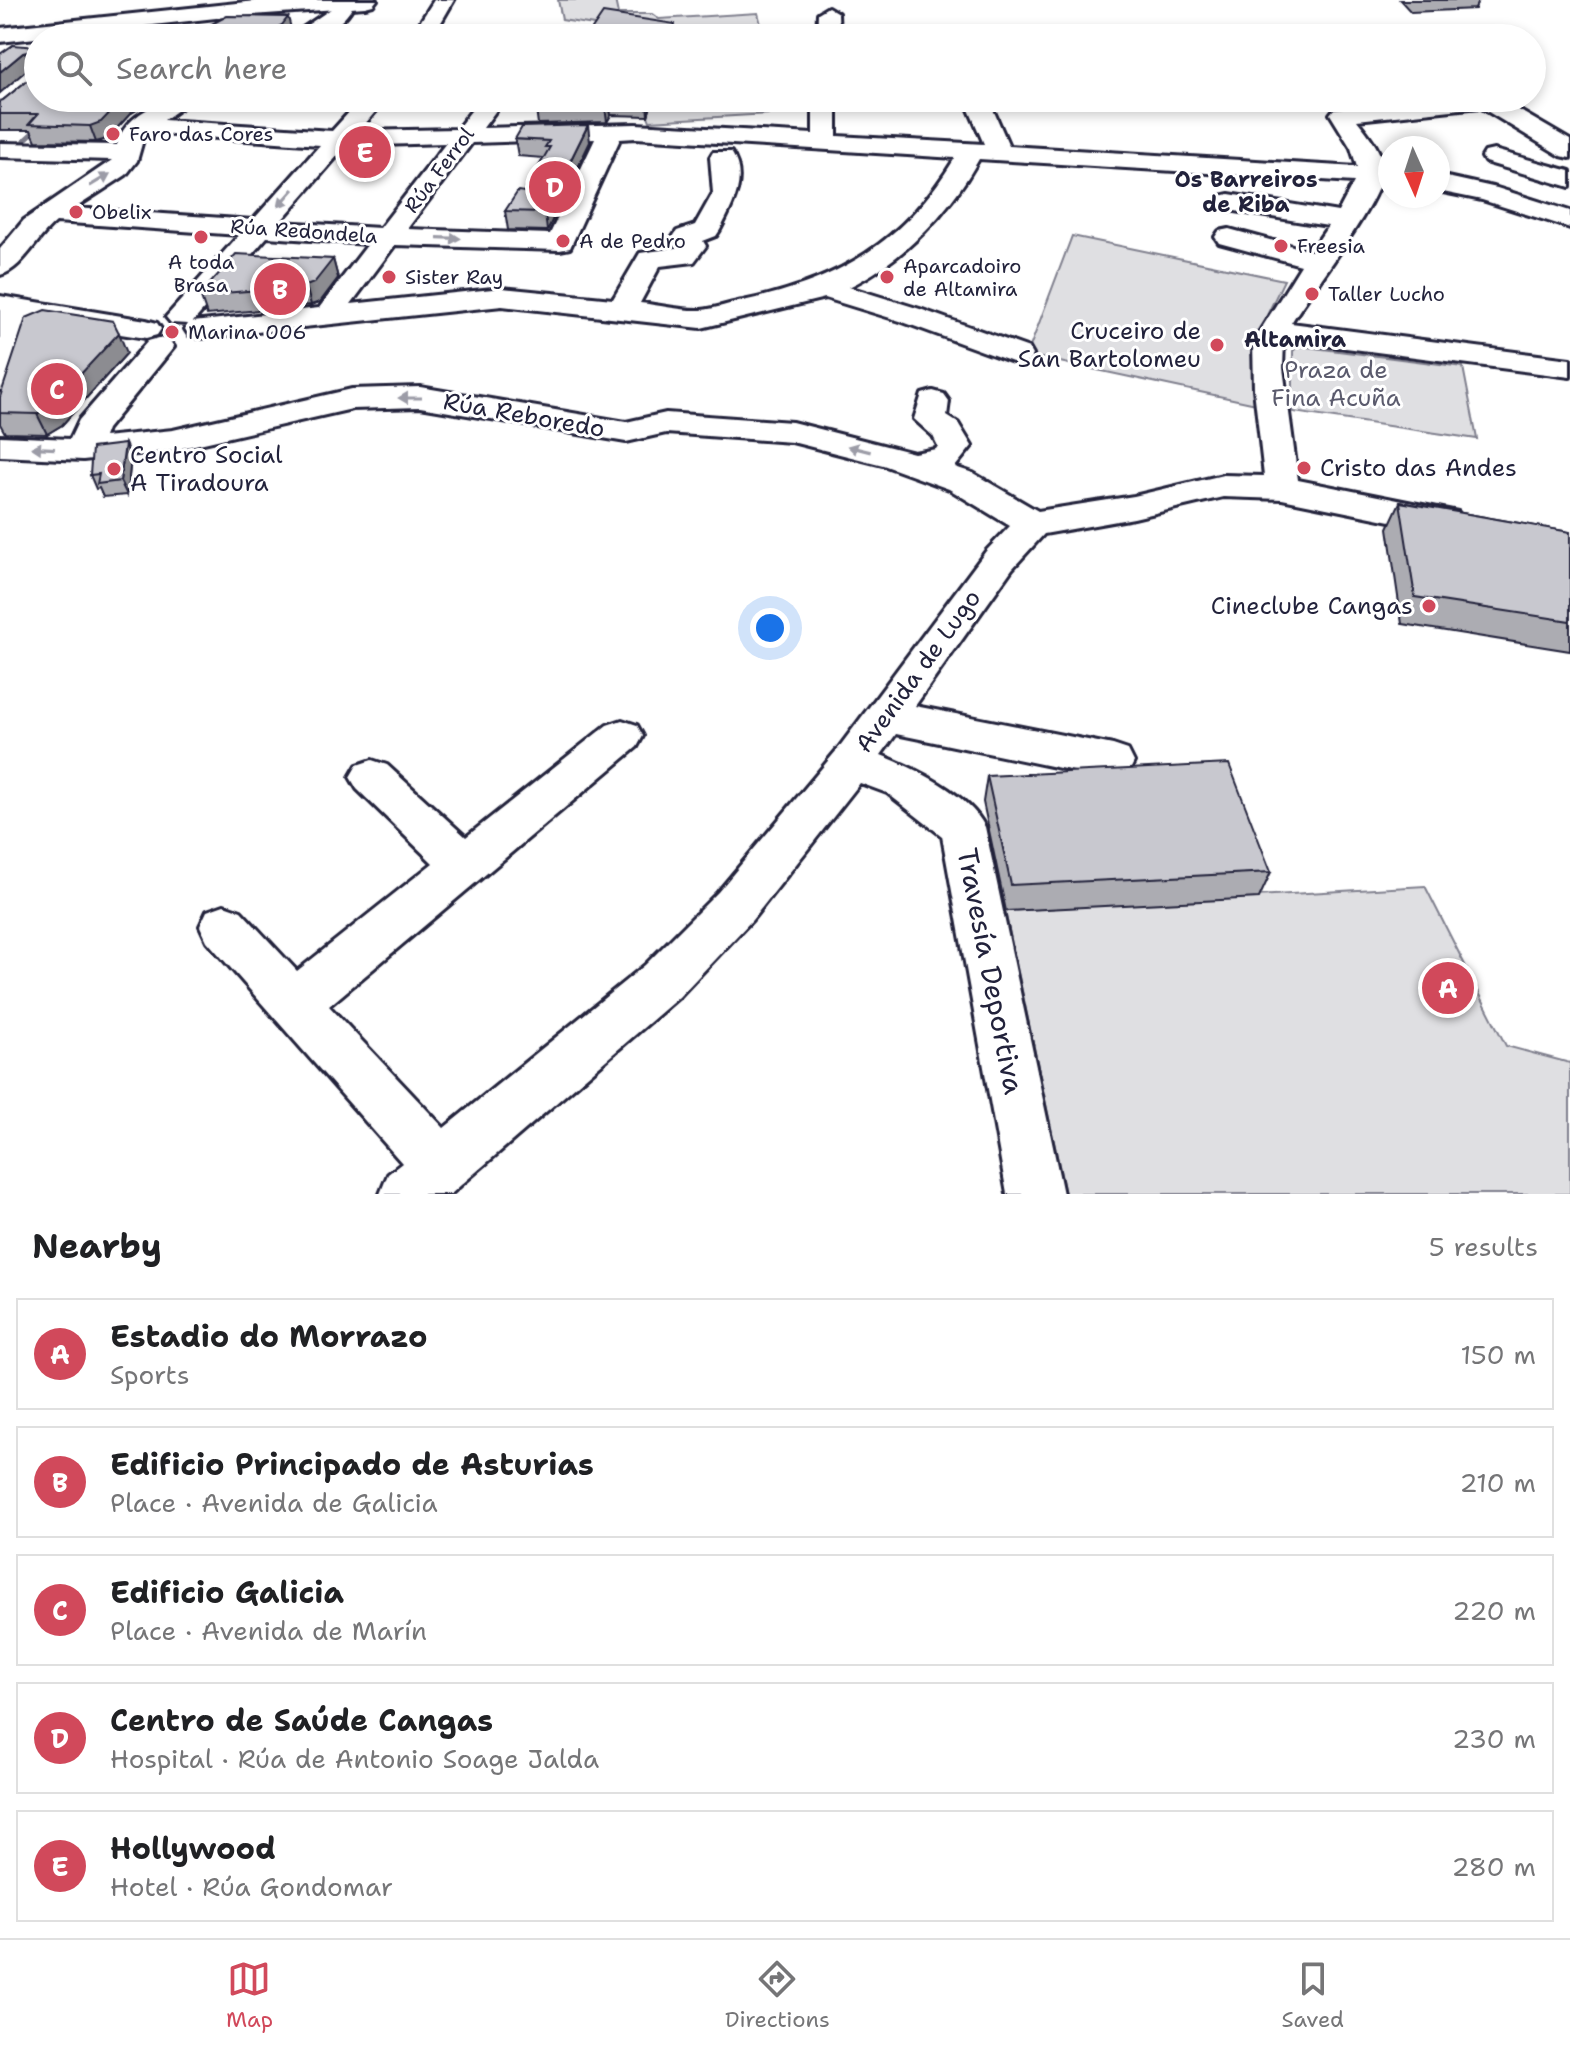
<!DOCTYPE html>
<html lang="en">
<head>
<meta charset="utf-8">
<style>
	:root { --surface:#fff; --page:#f2f2f2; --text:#202124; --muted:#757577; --line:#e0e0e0; --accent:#d1495b }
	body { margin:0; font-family:"Shantell Sans",sans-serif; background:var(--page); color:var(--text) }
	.compass { position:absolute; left:1378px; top:136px; width:72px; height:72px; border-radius:50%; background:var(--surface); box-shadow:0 4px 12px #0003; rotate:177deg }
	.you { position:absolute; left:770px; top:628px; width:28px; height:28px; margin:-20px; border:6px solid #fff; border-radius:50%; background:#1a73e8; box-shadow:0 0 0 12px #1a73e833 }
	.badge { display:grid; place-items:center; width:52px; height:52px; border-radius:50%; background:var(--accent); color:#fff; font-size:26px; font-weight:700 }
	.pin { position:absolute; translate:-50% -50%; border:4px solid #fff; box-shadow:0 2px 8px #0006 }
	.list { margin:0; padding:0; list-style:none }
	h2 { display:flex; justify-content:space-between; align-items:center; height:104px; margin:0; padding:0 32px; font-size:34px }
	h2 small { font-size:26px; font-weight:400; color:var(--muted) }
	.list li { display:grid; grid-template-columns:52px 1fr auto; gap:24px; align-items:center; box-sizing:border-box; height:112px; margin:0 16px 16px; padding:0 16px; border:2px solid var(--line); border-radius:0px }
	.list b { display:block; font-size:30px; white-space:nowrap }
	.list p { margin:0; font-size:26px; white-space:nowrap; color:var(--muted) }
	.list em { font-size:26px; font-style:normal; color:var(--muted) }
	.icon { flex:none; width:44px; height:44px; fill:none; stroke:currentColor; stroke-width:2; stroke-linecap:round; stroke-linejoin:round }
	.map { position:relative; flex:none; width:1570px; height:1194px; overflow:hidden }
	.search { position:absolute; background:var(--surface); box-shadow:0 4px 12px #0003; left:24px; right:24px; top:24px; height:88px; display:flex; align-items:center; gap:20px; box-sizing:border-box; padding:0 28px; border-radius:44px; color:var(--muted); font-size:30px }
	.sheet { height:744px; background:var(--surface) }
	nav { display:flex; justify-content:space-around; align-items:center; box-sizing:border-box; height:112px; border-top:2px solid var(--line); background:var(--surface); font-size:22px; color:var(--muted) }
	nav a { display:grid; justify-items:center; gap:4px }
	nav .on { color:var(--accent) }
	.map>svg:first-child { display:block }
</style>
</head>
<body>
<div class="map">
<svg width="1570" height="1194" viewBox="0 0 1570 1194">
	<rect width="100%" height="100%" fill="#fff"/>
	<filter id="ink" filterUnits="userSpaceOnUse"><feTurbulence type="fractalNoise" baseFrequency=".0125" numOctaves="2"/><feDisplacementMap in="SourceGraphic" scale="16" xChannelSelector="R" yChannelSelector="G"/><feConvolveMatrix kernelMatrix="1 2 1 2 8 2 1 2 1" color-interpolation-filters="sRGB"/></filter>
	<g filter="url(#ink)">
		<g fill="#dfdfe2" stroke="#80808e" stroke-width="2">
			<path d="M558 0H615L618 14H652L659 19 758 13 763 32 784 31 783 38H678L562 20Z"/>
			<path d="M653 98H771L768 114 650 121 648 116Z"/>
			<path d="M1072 236 1284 280 1253 344 1256 404 1027 355Z"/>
			<path d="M1299 346 1463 367 1477 439 1293 412V351Z"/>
			<path d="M1425 886 1506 1046 1570 1063V1194H1065L1005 911Z"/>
		</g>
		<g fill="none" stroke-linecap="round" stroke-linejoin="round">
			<path stroke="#7a7a88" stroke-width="5" d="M19 145 40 126"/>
			<g stroke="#22223b" stroke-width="6">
				<g id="minor">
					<path d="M336 0 355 2C343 29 316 38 288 38L331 9Z"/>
					<path d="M434 0H454L432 38H410Z"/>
					<path d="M828 7 838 13 839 38H817L818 13Z"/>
					<path d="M79 21 89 27 83 38H61L72 23Z"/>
					<path d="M167 98H195L164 120 332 131 362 98H387L359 131 457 129 481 98H505L483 128 636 124 813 134V98H837V136L984 144 964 98H988L1009 146 1357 167 1351 148 1330 114 1334 109 1433 98H1498L1570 140V158L1561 156 1480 107 1357 120C1367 133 1383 151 1383 169 1382 202 1311 290 1291 323L1570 359V377L1284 340 1283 368 1298 480 1458 512 1463 520 1458 528 1445 532 1282 499 1223 497 1134 518 1044 534 1012 569 915 706 1113 745 1128 750 1134 762 1128 774 1113 779 896 734 881 755C914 768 969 794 985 827L1063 1194H1007L942 836 887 793 860 783 752 920 679 997 461 1185 451 1194H380L388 1174 402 1163 207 941 200 926 207 911 224 905 241 911 297 971 433 863 357 789 350 777 357 765 372 760 387 765 466 837 607 725 622 720 637 725 643 736 637 747 329 1006 444 1128 645 965 718 892 837 750 986 551 1010 526 949 489 883 465 792 442 666 433 626 442 420 407 352 409 173 450 83 460 0 456V436L70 439 79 420 148 341 159 338 170 341 174 347 107 429 104 437 173 430 352 389 420 387 626 422 666 413 792 422 914 453 936 449 938 446 933 436 914 419 922 394 933 391 944 394 949 401 947 416 958 423 972 446 955 467 973 473 1038 511 1134 496 1223 475 1264 476 1254 389 1253 342 1301 265 1219 243 1215 237 1219 231 1229 229 1311 251 1328 226 1229 210 1220 208 1216 202 1220 196 1229 194 1338 212 1354 182 979 159C949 212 905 259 849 287L920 309 1029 348 1033 355 1029 362 1018 364 900 321 825 298 701 328 502 306 200 338 189 335 185 329 188 324 171 323 166 317 239 235 56 222C37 237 22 270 0 275V249L24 220 112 160 0 157V143L117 145C124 119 145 111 167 98ZM145 133 320 145 253 220 75 208 126 175 137 161ZM636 138 955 158C904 242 839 281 743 301 730 303 715 309 701 310 682 311 659 305 640 303L660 266 694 262 706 246 703 241 716 236 720 230C732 206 749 178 731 152H713L710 157 713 193 695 225 677 231 673 237 678 245 676 248 640 253 613 299 502 288 351 304 395 245 560 250 570 248 620 139ZM595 139 550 234 407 229 472 143ZM446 143 380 228 280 222 346 146ZM267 237 368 244 319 308 193 322Z"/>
					<path d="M1494 150 1570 171V187L1485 162 1482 157 1485 152Z"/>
					<path d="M1438 175 1497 188 1570 211V228L1482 200 1438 191Z"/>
					<path d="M0 296 146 320 157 323 161 329 157 335 146 338 24 319 30 329 16 381 11 388 0 390Z"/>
				</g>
			</g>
			<g stroke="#22223b" stroke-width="6">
				<path id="major" d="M266 0H377L373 5 365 7 225 17 0 42V28Z"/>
			</g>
			<use href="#minor" fill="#fff" fill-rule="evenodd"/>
			<use href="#major" fill="#fff" fill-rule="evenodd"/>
		</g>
		<g fill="#acacb2" stroke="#22223b" stroke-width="2">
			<path d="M1400 0H1478L1475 9 1411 12Z"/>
			<path d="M38 47V98H156L130 114 107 139 96 142 36 141 31 130H0V101L3 100 34 75V67L29 68 0 54Z"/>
			<path d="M544 98H653L648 116 611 115 607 122 538 124 536 109Z"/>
			<path d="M515 139 590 142 547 231 508 230 505 211 524 192 544 158 518 156Z"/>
			<path d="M333 259 338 278 320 302 311 305 207 315 200 295Z"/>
			<path d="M127 353 62 425 47 434 5 433 0 424V397Z"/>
			<path d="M125 444 131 458 127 495 103 497 99 488 96 489 90 475Z"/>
			<path d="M1400 502 1570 532V651L1402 624 1388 528Z"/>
			<path d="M987 776 1271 872 1259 898 1006 911 983 802Z"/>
		</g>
		<g fill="#8c8c91" stroke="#22223b" stroke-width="2">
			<path d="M288 17 292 32 287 38H257Z"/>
			<path d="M31 51 37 66 29 68 0 93V72L23 53Z"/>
			<path d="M124 98H156L130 114 107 139 96 142 90 126Z"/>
			<path d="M648 98H653L648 116 647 102Z"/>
			<path d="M609 101 611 115 607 122 605 107Z"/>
			<path d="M588 125 590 142 547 231 545 212Z"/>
			<path d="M333 259 338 278 320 302 311 305 306 286Z"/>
			<path d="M119 333 127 353 62 425 47 434 37 414Z"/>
			<path d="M125 444 131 458 127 495 120 481Z"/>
		</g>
		<g fill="#c8c8cf" stroke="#22223b" stroke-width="2">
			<path d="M603 13 675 24 673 38H586Z"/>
			<path d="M227 16 288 17 282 25 257 38H185Z"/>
			<path d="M13 45 38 47V98H124L101 122 90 126 29 124 38 114H0V101L3 100 34 75 35 54 31 51 23 53 0 72V54Z"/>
			<path d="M544 98H648L647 102 609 101 605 107 536 109Z"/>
			<path d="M588 125 545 212 505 211 518 191 524 192 550 147H545L549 141 515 139 522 127Z"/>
			<path d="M236 254 333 259 314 283 306 286 200 295Z"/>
			<path d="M45 310 113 321 119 333 52 405 37 414 0 413V397L26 318Z"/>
			<path d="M125 444 120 481 97 484 99 474 90 475 92 448Z"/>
			<path d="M1400 502 1570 532V621L1415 597Z"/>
			<path d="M1229 764 1271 872 1011 885 987 776Z"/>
		</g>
		<defs><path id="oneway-solid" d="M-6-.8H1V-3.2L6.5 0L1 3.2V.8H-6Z" transform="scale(2)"/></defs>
		<g fill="#9c9ca7">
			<use href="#oneway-solid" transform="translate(100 180) rotate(-31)"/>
			<use href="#oneway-solid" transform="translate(286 198) rotate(131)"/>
			<use href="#oneway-solid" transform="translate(449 238) rotate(2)"/>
			<use href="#oneway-solid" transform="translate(410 398) rotate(180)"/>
			<use href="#oneway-solid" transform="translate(43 448) rotate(-177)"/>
			<use href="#oneway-solid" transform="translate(859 449) rotate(-166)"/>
		</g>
	</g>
	<g fill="#d1495b" stroke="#fff" stroke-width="3">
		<circle cx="113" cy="134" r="8"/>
		<circle cx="76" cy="212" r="8"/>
		<circle cx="201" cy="237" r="8"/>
		<circle cx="563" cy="241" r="8"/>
		<circle cx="1281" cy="246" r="8"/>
		<circle cx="389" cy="277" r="8"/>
		<circle cx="887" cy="277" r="8"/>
		<circle cx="1312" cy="294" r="8"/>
		<circle cx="172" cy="332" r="8"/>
		<circle cx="1217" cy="345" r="8"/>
		<circle cx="1304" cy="468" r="8"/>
		<circle cx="114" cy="469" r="8"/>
		<circle cx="1429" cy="606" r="8"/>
	</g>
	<g text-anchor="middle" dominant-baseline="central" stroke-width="6" stroke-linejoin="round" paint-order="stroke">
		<g font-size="20" fill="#22223b" stroke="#fff" text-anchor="start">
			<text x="129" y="134">Faro das Cores</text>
			<text x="92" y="212">Obelix</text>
			<text x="579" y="241">A de Pedro</text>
			<text x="1297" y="246">Freesia</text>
			<text x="201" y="262" text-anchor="middle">A toda<tspan x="201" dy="23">Brasa</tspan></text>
			<text x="903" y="266">Aparcadoiro<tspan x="903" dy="23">de Altamira</tspan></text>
			<text x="405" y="277">Sister Ray</text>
			<text x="1328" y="294">Taller Lucho</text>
			<text x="188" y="332">Marina 006</text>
		</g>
		<g font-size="20" fill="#22223b" stroke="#fff">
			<text transform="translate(439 170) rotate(-53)">Rúa Ferrol</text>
			<text transform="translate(304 231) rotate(4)">Rúa Redondela</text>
		</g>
		<g font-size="22" font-weight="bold" fill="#22223b" stroke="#fff">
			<text x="1246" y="179">Os Barreiros<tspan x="1246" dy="25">de Riba</tspan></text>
			<text x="1295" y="339">Altamira</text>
		</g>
		<g font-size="24" fill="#22223b" stroke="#fff" text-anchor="end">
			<text x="1201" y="331">Cruceiro de<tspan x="1201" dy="28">San Bartolomeu</tspan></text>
			<text x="130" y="455" text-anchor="start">Centro Social<tspan x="130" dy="28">A Tiradoura</tspan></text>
			<text x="1320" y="468" text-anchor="start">Cristo das Andes</text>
			<text x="1413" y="606">Cineclube Cangas</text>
		</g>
		<g font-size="24" fill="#5b5b6d" stroke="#fff">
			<text x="1336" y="370">Praza de<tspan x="1336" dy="28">Fina Acuña</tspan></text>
		</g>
		<g font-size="24" fill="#22223b" stroke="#fff">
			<text transform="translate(524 415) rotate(10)">Rúa Reboredo</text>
			<text transform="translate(918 671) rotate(-54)">Avenida de Lugo</text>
		</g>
		<g font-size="28" fill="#22223b" stroke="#fff">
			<text transform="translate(991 971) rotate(79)">Travesía Deportiva</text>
		</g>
	</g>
</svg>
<svg class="compass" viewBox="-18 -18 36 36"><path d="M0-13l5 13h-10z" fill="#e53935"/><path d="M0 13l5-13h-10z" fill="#757577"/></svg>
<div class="you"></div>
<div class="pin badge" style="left:1448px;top:988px">A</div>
<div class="pin badge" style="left:280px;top:289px">B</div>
<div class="pin badge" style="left:57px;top:389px">C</div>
<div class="pin badge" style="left:555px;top:187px">D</div>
<div class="pin badge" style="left:365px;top:152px">E</div>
<div class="search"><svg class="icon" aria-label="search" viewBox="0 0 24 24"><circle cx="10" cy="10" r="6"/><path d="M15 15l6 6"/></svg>Search here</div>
</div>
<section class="sheet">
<h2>Nearby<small>5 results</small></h2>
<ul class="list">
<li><span class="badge">A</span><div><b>Estadio do Morrazo</b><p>Sports</p></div><em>150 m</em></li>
<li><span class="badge">B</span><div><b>Edificio Principado de Asturias</b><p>Place · Avenida de Galicia</p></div><em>210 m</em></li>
<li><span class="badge">C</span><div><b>Edificio Galicia</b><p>Place · Avenida de Marín</p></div><em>220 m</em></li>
<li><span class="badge">D</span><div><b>Centro de Saúde Cangas</b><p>Hospital · Rúa de Antonio Soage Jalda</p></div><em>230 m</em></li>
<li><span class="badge">E</span><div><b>Hollywood</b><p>Hotel · Rúa Gondomar</p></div><em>280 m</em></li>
</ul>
</section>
<nav>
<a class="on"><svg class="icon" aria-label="map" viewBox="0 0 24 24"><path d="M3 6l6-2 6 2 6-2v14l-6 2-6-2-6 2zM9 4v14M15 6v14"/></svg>Map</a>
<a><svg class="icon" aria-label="directions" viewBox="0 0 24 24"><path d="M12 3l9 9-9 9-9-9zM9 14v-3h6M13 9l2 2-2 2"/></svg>Directions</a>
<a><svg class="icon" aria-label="saved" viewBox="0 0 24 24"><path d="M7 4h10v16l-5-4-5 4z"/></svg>Saved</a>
</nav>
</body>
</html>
